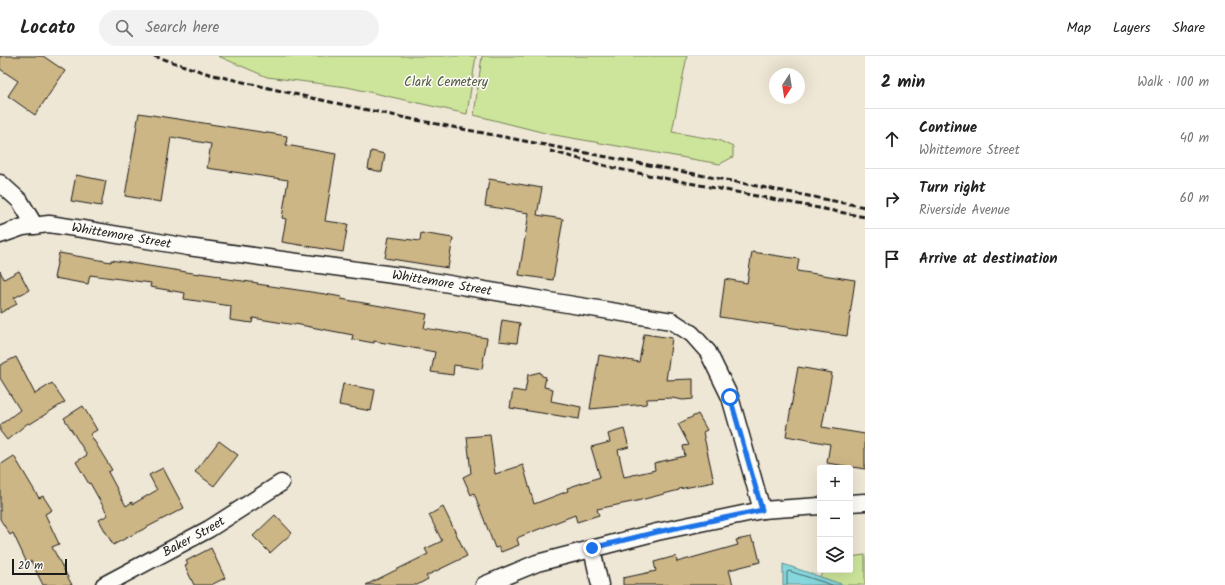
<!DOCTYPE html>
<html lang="en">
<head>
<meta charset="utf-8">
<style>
	:root { --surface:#fff; --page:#f2f2f2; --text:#222; --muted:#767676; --line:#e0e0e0 }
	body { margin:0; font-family:Kalam,sans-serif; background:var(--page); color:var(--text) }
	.controls { position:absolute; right:12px; bottom:12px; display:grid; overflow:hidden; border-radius:4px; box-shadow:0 4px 16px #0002 }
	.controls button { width:36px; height:36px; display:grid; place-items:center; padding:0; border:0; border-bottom:1px solid var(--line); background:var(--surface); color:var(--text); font:20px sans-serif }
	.compass { position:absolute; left:769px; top:12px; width:36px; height:36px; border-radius:50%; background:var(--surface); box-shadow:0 4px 16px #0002; rotate:192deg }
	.scale { position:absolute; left:12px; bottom:10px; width:55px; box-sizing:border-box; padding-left:4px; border:2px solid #1c1c1c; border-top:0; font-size:11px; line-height:14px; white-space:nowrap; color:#1c1c1c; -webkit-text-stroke:3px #fdfcf7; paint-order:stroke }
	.stop { position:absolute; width:12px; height:12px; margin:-9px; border:3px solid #1a73e8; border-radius:50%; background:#fff }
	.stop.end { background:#1a73e8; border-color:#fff; box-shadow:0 1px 4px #0008 }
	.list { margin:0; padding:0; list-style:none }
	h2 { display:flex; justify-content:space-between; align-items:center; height:52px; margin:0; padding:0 16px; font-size:17px }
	h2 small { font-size:13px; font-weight:400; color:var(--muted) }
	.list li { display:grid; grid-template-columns:26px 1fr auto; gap:12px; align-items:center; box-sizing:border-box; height:60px; padding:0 16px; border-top:1px solid var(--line) }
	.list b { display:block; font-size:15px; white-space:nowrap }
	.list p { margin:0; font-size:13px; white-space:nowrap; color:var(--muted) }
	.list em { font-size:13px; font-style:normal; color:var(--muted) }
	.icon { flex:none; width:22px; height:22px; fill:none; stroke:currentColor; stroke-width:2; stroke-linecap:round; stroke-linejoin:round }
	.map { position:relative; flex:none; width:865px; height:529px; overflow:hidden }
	header { display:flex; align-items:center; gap:24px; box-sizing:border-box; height:56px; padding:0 20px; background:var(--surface); border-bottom:1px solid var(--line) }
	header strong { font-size:19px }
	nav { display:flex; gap:22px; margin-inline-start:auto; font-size:14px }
	.search { width:280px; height:36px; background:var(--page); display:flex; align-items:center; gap:10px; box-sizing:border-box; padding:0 14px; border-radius:22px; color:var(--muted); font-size:15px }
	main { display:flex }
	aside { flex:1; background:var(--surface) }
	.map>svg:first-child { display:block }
</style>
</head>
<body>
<header>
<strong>Locato</strong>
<div class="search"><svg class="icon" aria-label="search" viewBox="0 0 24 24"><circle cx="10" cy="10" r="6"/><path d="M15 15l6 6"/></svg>Search here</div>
<nav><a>Map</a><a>Layers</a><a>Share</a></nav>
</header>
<main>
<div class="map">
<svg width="865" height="529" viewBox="0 0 865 529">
	<rect width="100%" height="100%" fill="#efe7d5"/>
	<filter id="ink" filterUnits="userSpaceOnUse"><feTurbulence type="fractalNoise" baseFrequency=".025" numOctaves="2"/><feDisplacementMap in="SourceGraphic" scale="8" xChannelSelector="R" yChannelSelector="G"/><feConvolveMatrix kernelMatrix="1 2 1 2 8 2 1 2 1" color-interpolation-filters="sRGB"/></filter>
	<g filter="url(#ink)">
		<g fill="#cde59a" stroke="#74805b">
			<path d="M218 0H476L467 58 347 31 267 21Z"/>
			<path d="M482 0H687L672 76 718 84 733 91V101L720 108 549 78 474 59Z"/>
			<path d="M865 499V529H813L825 514H850V501Z"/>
		</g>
		<path fill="#86d7dd" stroke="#5c8c90" d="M783 508 844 529H783Z"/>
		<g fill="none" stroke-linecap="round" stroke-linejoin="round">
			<path stroke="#466769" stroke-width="1" d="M787 529V516L789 515 832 529"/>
		</g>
		<g fill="#cdb685" stroke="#1c1c1c">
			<path d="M0 0H43L65 15 35 59 8 40 18 25 0 13Z"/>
			<path d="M139 57 287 80 286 89 336 98 325 165 348 168 343 196 282 186 286 163 282 162 288 124 207 112 211 88 171 81 161 146 125 140Z"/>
			<path d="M371 95 385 98 382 116 368 113Z"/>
			<path d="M76 119 106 125 101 150 71 145Z"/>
			<path d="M489 123 542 132 537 159 563 163 553 224 519 219 529 157 485 150Z"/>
			<path d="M421 177 453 182 448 212 385 202 389 181 420 185Z"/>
			<path d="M752 196 799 203 797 215 855 224 847 280 720 261 725 223 747 227Z"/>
			<path d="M59 197 111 206V204L199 218V217L220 220V222L258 227 257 228 325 238 342 241 341 243 427 258 424 272 487 282 482 313 454 309 453 319 431 316 435 296 374 285V287L352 283 353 279 295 268V269L253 262 252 267 230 264 231 250 184 243 185 237 150 231 151 227 90 219 88 228 54 222Z"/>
			<path d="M0 215 4 223 19 215 29 234 14 242 17 248 0 257Z"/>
			<path d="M502 264 520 267 517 287 499 285Z"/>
			<path d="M644 278 672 282 666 324 693 323V343L683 344 672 342 647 343 646 348 590 353 599 299 639 306Z"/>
			<path d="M16 301 35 338 52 327 65 346 30 368 28 367 7 384 0 375V369L20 354 0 322V309Z"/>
			<path d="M798 311 832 317 822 371 865 378V413L827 407 830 388 786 380Z"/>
			<path d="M540 316 542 320 546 321 544 331 553 333 551 345 581 351 579 363 510 352 513 334 525 336 528 319Z"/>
			<path d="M343 328 375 334 371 355 339 349Z"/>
			<path d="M83 350 97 374 90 378 112 414 108 416 126 450 132 446 133 448 157 434 149 419 163 412 184 452 113 489 99 464 108 459 90 427 89 428 76 406 87 399 64 362Z"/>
			<path d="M698 358 707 374 703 376 714 426 679 433V434L637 445 597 453 599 459 577 466 575 459 519 481 517 483 519 489 501 496 499 491 495 492 474 437 471 439 463 421 471 417 467 381 490 379 495 418 523 409 534 448 568 435 567 432 600 421 591 391 610 386 608 378 624 373 629 391 618 394 624 421 655 414 654 407 685 400 683 390 689 389 678 368Z"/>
			<path d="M219 385 238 399 214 430 195 416Z"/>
			<path d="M14 400 39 442 43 440 52 454 45 458 59 488 52 491 72 529H43L31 505 27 507 13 477 10 479 0 463V409Z"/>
			<path d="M443 451 467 500 426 520 428 523 417 529H366L428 498 425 493 442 485 429 459Z"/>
			<path d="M275 459 292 477 270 497 253 480Z"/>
			<path d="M751 481 753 486H755L760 506 729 514 733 529H623V522L656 515 654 506 676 500 677 506 738 489 736 484Z"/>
			<path d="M211 492 225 522 211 529H194L185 510 188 508 186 505Z"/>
		</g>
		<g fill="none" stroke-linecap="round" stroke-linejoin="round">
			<g stroke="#1c1c1c" stroke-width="19">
				<g id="minor">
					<path d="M0 127 20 145 35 170"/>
					<path id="s1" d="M0 179 23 171 49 168 89 174 188 191 408 221 555 246 672 265 692 278 708 296 730 341 762 454"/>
					<path d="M850 447 865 446"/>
					<path d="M592 493 600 529"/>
					<path id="s2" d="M104 529 209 473 281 427"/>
					<path d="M484 529 537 507 657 476 762 454 820 450"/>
				</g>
			</g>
			<use href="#minor" stroke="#fdfcf7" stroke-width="16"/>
			<g stroke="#1c1c1c" stroke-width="3" stroke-dasharray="6 3" stroke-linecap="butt">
				<path d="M154 0 209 18 307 41 406 62 865 151"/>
				<path d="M550 95 614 112 648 119 865 161"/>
			</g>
		</g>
	</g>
	<g fill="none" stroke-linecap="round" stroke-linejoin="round" filter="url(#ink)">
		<path stroke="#1a73e8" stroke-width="5" d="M592 492 657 476 762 454 730 341"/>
	</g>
	<g text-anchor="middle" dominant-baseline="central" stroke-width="3" stroke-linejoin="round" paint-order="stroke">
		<g font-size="13" fill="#515842" stroke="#fdfcf7">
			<text x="446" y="26">Clark Cemetery</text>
		</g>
		<g font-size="13" fill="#1c1c1c" stroke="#fdfcf7">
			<text stroke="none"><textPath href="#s1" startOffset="124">Whittemore Street</textPath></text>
			<text stroke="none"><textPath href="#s1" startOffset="448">Whittemore Street</textPath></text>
			<text stroke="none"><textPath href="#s2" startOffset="102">Baker Street</textPath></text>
		</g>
	</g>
</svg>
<div class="controls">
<button>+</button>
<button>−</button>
<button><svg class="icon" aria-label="layers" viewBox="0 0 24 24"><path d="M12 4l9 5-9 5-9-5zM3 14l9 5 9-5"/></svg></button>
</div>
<svg class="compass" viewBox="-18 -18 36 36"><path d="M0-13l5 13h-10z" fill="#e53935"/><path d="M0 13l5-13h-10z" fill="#767676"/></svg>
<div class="scale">20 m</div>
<div class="stop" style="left:730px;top:341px"></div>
<div class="stop end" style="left:592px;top:492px"></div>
</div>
<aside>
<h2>2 min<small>Walk · 100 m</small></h2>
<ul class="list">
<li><svg class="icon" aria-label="ahead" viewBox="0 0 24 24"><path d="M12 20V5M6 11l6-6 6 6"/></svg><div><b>Continue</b><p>Whittemore Street</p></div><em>40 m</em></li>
<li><svg class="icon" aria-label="right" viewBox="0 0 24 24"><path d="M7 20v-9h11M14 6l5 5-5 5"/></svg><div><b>Turn right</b><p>Riverside Avenue</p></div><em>60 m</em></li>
<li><svg class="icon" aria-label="arrive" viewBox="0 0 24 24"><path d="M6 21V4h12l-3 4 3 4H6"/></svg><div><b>Arrive at destination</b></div></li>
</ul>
</aside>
</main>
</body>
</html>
